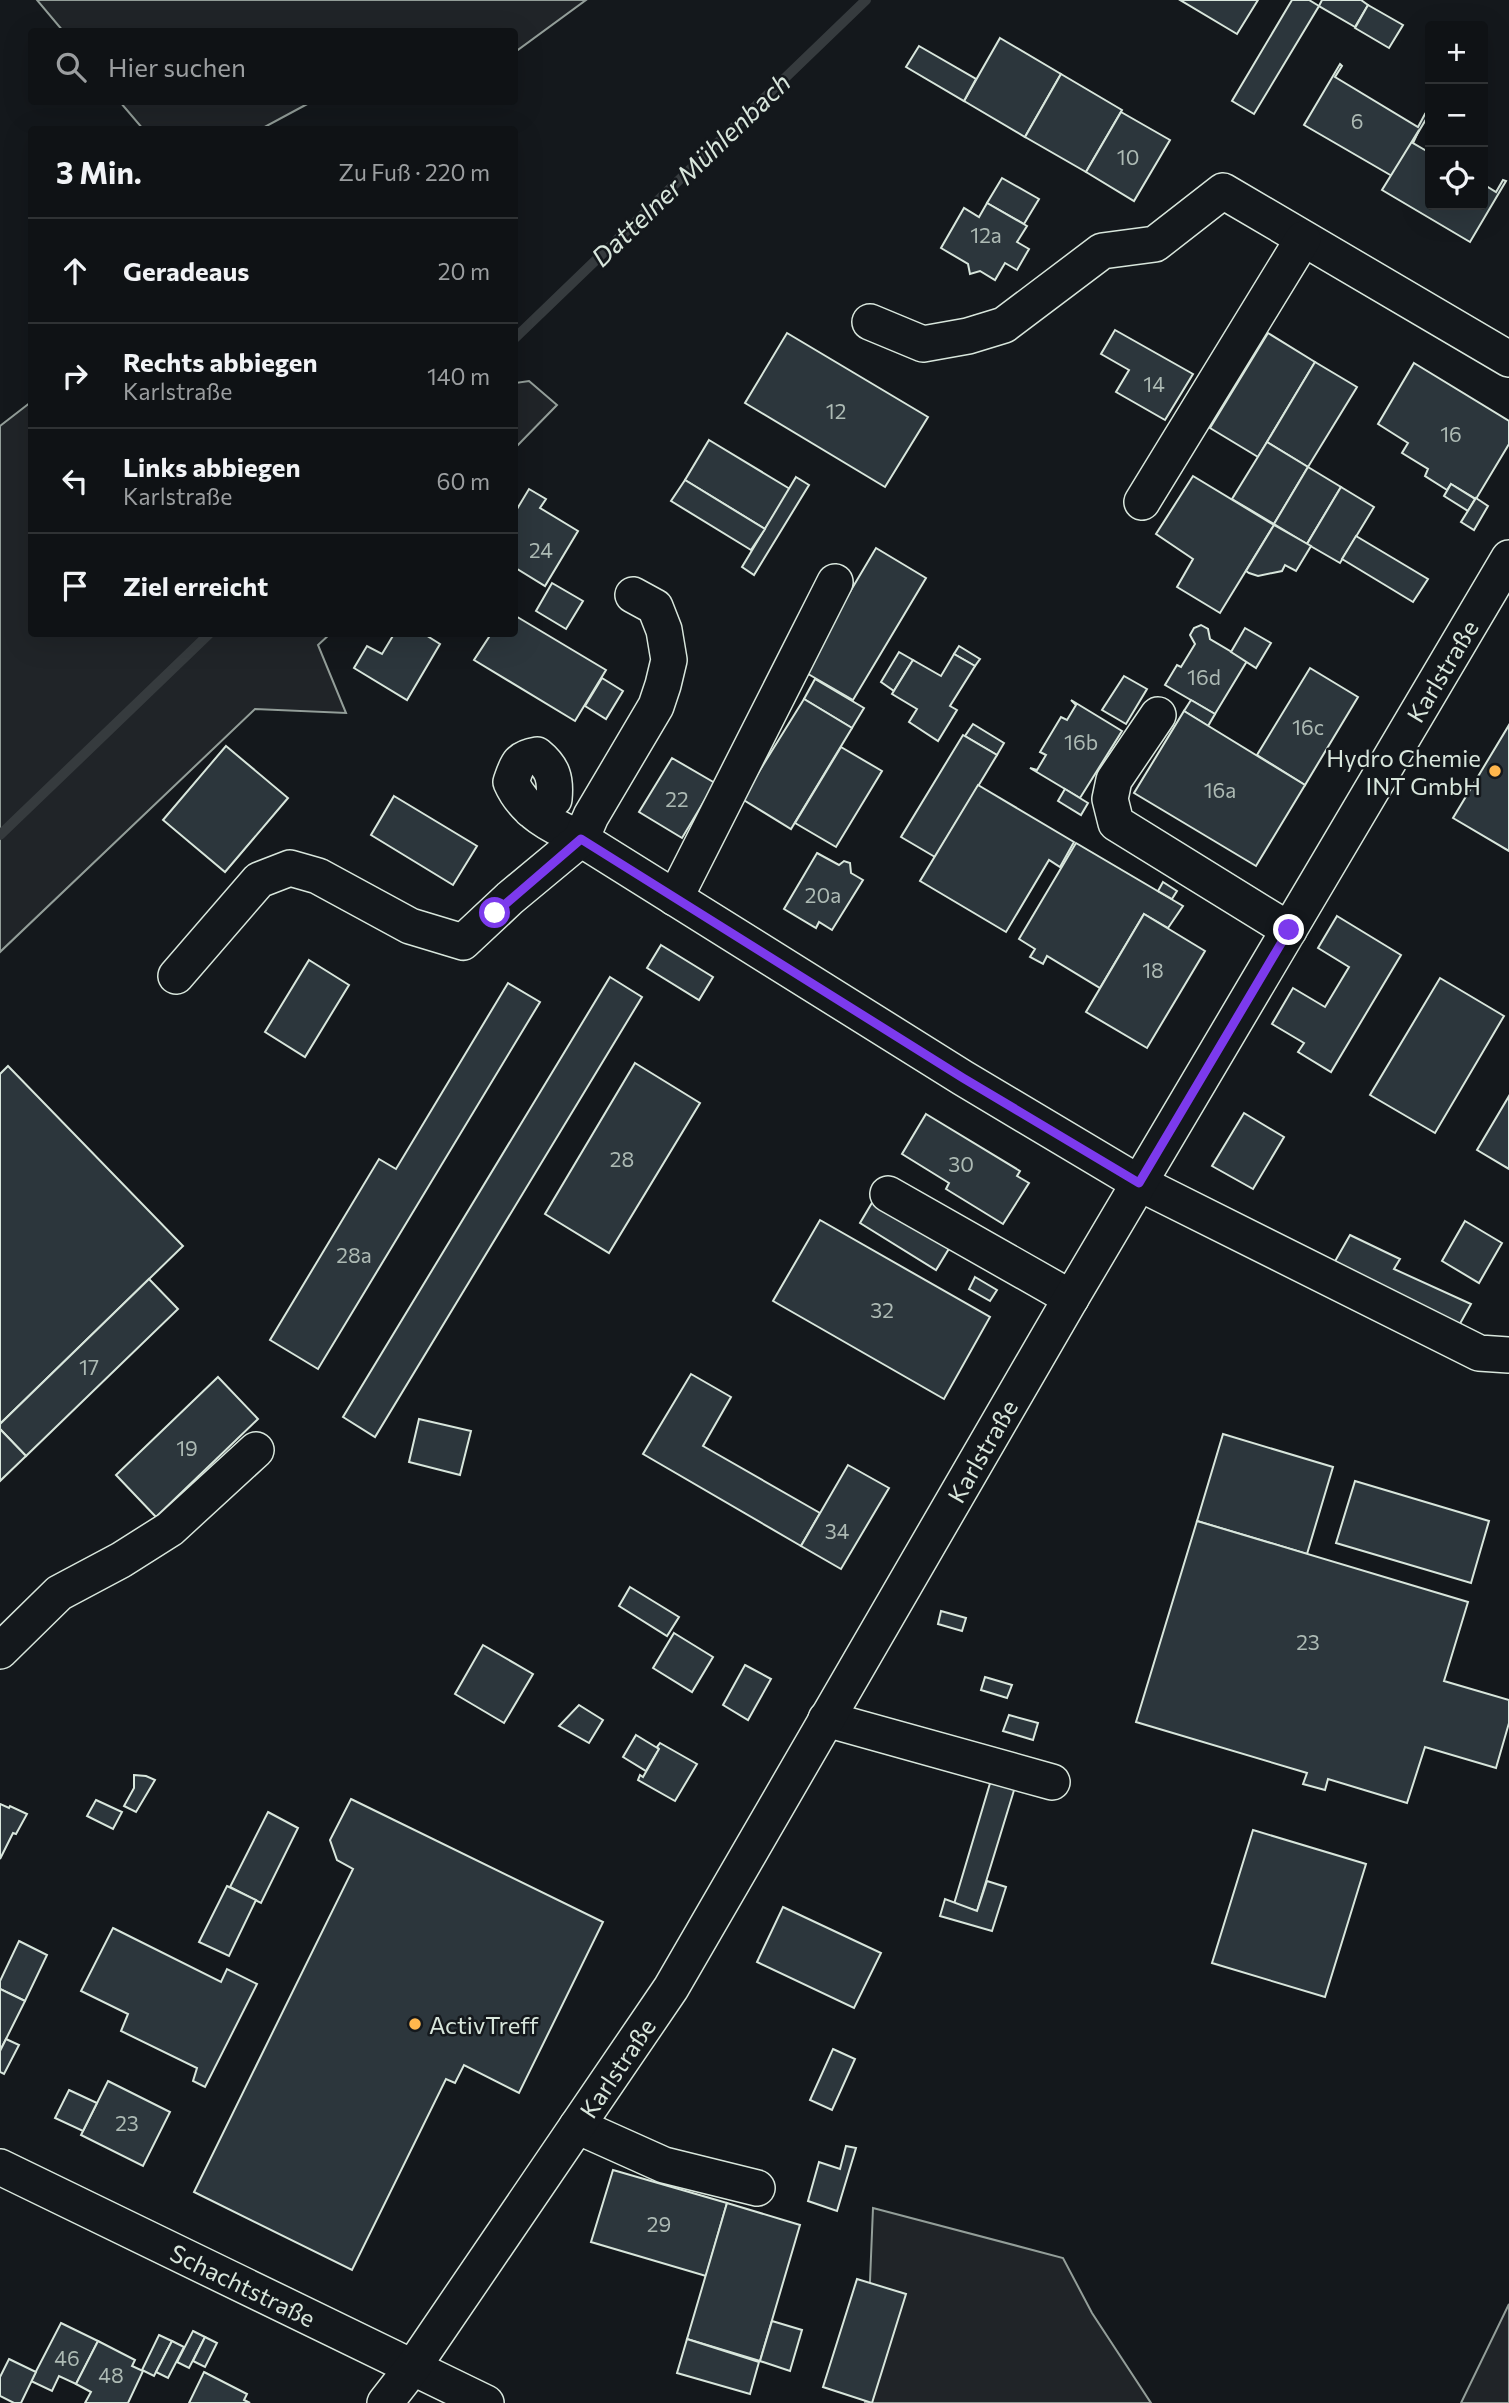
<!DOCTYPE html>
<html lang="de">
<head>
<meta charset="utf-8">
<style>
	:root { --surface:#0f1215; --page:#1d2022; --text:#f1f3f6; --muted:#9b9ea0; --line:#2f3234 }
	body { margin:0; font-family:Commissioner,sans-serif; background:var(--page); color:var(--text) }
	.controls { position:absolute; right:21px; top:21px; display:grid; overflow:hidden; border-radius:7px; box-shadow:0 7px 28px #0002 }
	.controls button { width:63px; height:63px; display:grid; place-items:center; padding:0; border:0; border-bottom:2px solid var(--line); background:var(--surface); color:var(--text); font:35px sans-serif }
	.stop { position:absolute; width:21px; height:21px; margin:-16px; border:5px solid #7c3aed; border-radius:50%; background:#fff }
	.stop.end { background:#7c3aed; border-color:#fff; box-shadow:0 2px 7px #0008 }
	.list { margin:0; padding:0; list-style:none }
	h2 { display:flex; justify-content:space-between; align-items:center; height:91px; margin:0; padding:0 28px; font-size:30px }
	h2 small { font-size:23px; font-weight:400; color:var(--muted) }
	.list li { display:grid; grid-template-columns:46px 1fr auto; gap:21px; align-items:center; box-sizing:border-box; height:105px; padding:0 28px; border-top:2px solid var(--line) }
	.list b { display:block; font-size:26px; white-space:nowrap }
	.list p { margin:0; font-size:23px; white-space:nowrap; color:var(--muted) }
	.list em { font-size:23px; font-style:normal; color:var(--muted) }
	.icon { flex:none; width:38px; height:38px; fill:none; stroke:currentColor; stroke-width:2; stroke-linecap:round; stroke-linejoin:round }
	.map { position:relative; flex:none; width:1509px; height:2403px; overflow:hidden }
	.search { position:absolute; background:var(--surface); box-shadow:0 7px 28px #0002; left:28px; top:28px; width:490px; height:77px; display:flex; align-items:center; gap:18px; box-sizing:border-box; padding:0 24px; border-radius:7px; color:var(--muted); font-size:26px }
	.panel { position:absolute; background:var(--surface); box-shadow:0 7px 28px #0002; left:28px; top:126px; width:490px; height:511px; border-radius:7px }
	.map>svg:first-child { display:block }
</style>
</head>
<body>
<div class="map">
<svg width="1509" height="2403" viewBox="0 0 1509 2403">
	<rect width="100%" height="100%" fill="#14181c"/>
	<g fill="#202428" stroke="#939e99" stroke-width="2">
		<path d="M37 0H586L515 52 514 32 63 31Z"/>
		<path d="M120 102H311L261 129H143Z"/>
		<path d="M529 381 557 405 515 448V383Z"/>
		<path d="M31 402 32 634H330L318 645 346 713 255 709 0 952V426Z"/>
		<path d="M873 2208 1063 2258 1092 2313 1151 2403H865Z"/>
		<path d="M1509 2304V2403H1461Z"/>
	</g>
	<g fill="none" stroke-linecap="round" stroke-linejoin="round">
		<g stroke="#363b3e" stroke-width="10">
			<path d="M514 339 866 0"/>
			<path d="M0 835 209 634"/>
		</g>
	</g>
	<g fill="#2c363c" stroke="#d8e6dc" stroke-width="2">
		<path d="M1180 0H1258L1237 34Z"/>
		<path d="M1292 0H1309L1319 6 1254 114 1232 101Z"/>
		<path d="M1322 0H1361L1368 5 1355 27 1319 6Z"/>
		<path d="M1368 5 1403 25 1389 48 1355 28Z"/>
		<path d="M1000 38 1061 74 1025 137 964 101Z"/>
		<path d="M919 46 976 79 964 101 906 67Z"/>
		<path d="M1340 64 1342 66 1335 77 1418 127 1425 114 1428 116 1392 176 1304 125Z"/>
		<path d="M1061 74 1122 110 1086 172 1025 137Z"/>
		<path d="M1121 112 1170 140 1134 201 1086 172Z"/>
		<path d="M1419 130 1413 143 1430 153V205H1483V184L1496 192 1503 180 1506 181 1470 242 1382 190Z"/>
		<path d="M1002 178 1039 199 1024 224 987 203Z"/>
		<path d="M987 203 1027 226 1017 242 1029 249 1017 270 1005 263 995 280 980 271 970 274 968 264 941 248 964 208 979 217Z"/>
		<path d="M1115 330 1193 374 1165 420 1116 392 1129 370 1101 354Z"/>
		<path d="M787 333 928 417 885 487 745 403Z"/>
		<path d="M1268 333 1315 362 1258 457 1210 428Z"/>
		<path d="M1315 362 1357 387 1308 467 1267 442Z"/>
		<path d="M1414 363 1509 421V444L1476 499 1451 484 1447 490 1425 476 1428 469 1402 453 1408 443 1378 424Z"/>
		<path d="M709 440 790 489 765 529 685 480Z"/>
		<path d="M1267 442 1308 467 1274 524 1232 499Z"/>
		<path d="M1308 467 1341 487 1307 544 1274 524Z"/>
		<path d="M1193 476 1274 525 1220 613 1177 587 1193 559 1156 534Z"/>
		<path d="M796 477 809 485 754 575 742 567Z"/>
		<path d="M685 480 765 529 751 550 671 501Z"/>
		<path d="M1451 484 1475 499 1468 511 1444 496Z"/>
		<path d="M1341 487 1374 507 1340 563 1307 544Z"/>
		<path d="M529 489 546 499 540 508 578 531 545 586 514 567V514Z"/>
		<path d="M1476 498 1488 506 1474 530 1461 522Z"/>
		<path d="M1274 525 1311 546 1296 571 1285 565 1282 571 1258 576 1249 573 1246 571Z"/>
		<path d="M1356 536 1428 579 1413 602 1342 559Z"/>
		<path d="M876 548 926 578 853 700 803 671Z"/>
		<path d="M552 583 583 601 566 629 536 611Z"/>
		<path d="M514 615 606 670 575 721 474 660 491 634H514Z"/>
		<path d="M1201 625 1208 629 1210 639 1247 661 1215 714 1165 685 1177 665 1181 667 1195 644 1190 635 1194 628Z"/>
		<path d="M1245 628 1271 643 1256 668 1231 652Z"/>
		<path d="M394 634H424L440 644 407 700 354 668 367 646 382 654Z"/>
		<path d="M959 646 980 659 975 666 954 654Z"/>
		<path d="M899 652 913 660 894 691 881 682Z"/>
		<path d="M954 654 975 666 950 706 957 710 938 741 909 722 917 709 892 694 913 660 941 676Z"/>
		<path d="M1310 668 1358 697 1305 785 1257 755Z"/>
		<path d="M1124 676 1147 689 1126 724 1102 710Z"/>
		<path d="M602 678 623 691 606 719 585 706Z"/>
		<path d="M815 679 864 708 852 728 804 699Z"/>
		<path d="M804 699 852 728 791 829 742 799Z"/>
		<path d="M1071 700 1122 731 1080 798 1030 768 1037 770 1046 755 1040 752 1061 717 1067 720 1076 705Z"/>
		<path d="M1191 700 1215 714 1208 726 1184 711Z"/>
		<path d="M1184 711 1305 785 1256 866 1134 793Z"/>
		<path d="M973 724 1004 743 997 755 965 736Z"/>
		<path d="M1509 725V851L1453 818Z"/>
		<path d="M963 735 997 755 935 857 901 837Z"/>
		<path d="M226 746 288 798 225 872 163 820Z"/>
		<path d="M841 747 882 771 836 847 795 823Z"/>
		<path d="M672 758 715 783 682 838 639 812Z"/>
		<path d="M978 785 1074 842 1060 867 1049 860 1006 932 920 881Z"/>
		<path d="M1065 789 1088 803 1081 815 1058 801Z"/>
		<path d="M394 796 477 846 453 885 371 835Z"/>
		<path d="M1076 843 1183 906 1168 928 1144 914 1100 988 1047 956 1043 964 1030 957 1035 949 1019 939Z"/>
		<path d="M817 853 839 865 844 861 850 863 851 873 863 880 832 930 819 922 816 928 784 909Z"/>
		<path d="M1163 882 1177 891 1172 899 1158 891Z"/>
		<path d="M1144 914 1205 951 1147 1048 1086 1012Z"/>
		<path d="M1337 916 1401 955 1331 1072 1298 1052 1304 1043 1272 1024 1293 988 1325 1007 1349 967 1318 948Z"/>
		<path d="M661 945 713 977 699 1000 647 968Z"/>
		<path d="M309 960 349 985 305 1057 265 1032Z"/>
		<path d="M610 977 642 997 375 1437 343 1417Z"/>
		<path d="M1440 978 1504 1016 1435 1133 1370 1095Z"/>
		<path d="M508 983 540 1002 318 1369 270 1340 379 1159 396 1169Z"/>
		<path d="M635 1063 700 1103 609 1253 545 1214Z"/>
		<path d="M8 1066 183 1246 0 1424V1074Z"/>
		<path d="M1509 1096V1169L1477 1150Z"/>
		<path d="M1244 1113 1284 1137 1253 1189 1212 1166Z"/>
		<path d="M926 1114 1020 1171 1017 1176 1029 1183 1003 1224 946 1189 949 1183 902 1154Z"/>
		<path d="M873 1201 950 1247 936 1270 860 1223Z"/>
		<path d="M820 1220 990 1317 944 1399 773 1301Z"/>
		<path d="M1465 1221 1502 1243 1479 1283 1442 1261Z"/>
		<path d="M1350 1235 1400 1259 1394 1269 1471 1304 1457 1329 1330 1270Z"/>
		<path d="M975 1277 997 1290 990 1301 969 1289Z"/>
		<path d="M149 1279 178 1309 26 1456 0 1429V1424Z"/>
		<path d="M691 1374 731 1397 703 1446 820 1513 801 1546 643 1454Z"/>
		<path d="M218 1377 258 1419 156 1517 116 1475Z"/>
		<path d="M419 1419 471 1431 460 1475 409 1462Z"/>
		<path d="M0 1429 26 1456 0 1481Z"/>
		<path d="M1223 1434 1333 1467 1307 1554 1197 1521Z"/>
		<path d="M848 1465 889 1488 841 1569 801 1546Z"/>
		<path d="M1355 1481 1489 1521 1471 1583 1336 1543Z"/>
		<path d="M1197 1521 1468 1602 1444 1681 1509 1700V1723L1496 1768 1425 1747 1407 1803 1328 1779 1325 1790 1303 1784 1307 1773 1136 1722Z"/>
		<path d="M630 1587 679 1617 667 1636 619 1606Z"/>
		<path d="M941 1611 966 1618 962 1631 938 1624Z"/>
		<path d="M674 1633 713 1657 692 1692 653 1668Z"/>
		<path d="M483 1645 533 1674 504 1723 455 1694Z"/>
		<path d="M745 1665 771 1679 748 1720 723 1705Z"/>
		<path d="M985 1677 1012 1685 1007 1698 981 1690Z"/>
		<path d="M579 1705 603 1720 589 1743 559 1726Z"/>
		<path d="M1009 1715 1038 1723 1033 1740 1003 1731Z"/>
		<path d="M636 1735 659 1749 646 1771 623 1757Z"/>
		<path d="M660 1743 697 1764 675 1801 638 1780 640 1775 643 1777 659 1749 657 1747Z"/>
		<path d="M134 1775 146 1776 155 1780 136 1812 124 1806 134 1788Z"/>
		<path d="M991 1780 1015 1787 977 1911 954 1904Z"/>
		<path d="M351 1799 603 1922 519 2093 464 2065 455 2083 446 2079 352 2270 194 2192 353 1869 337 1860 330 1840Z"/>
		<path d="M96 1800 122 1812 113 1829 87 1816Z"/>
		<path d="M0 1804 9 1808 10 1806 27 1814 16 1834 13 1833 0 1859Z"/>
		<path d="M268 1812 298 1828 261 1903 230 1887Z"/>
		<path d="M1253 1830 1366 1864 1325 1997 1212 1963Z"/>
		<path d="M987 1881 1006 1887 992 1931 940 1916 945 1899 977 1911Z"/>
		<path d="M227 1886 256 1900 229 1956 199 1942Z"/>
		<path d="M783 1907 881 1953 854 2008 757 1962Z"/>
		<path d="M113 1928 221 1982 227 1969 257 1984 205 2087 193 2081 197 2068 121 2031 128 2014 81 1991Z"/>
		<path d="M19 1941 47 1955 25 2001 0 1989V1981Z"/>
		<path d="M0 1989 25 2001 0 2051Z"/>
		<path d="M6 2039 19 2045 4 2074 0 2072V2051Z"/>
		<path d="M833 2049 855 2059 832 2110 810 2100Z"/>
		<path d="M108 2081 170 2112 143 2166 81 2135Z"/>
		<path d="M69 2090 97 2103 83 2131 55 2118Z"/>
		<path d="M846 2146 856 2148 837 2211 808 2201 819 2162 840 2169Z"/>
		<path d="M613 2170 727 2203 706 2276 591 2242Z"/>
		<path d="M727 2203 800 2225 760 2361 687 2339Z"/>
		<path d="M857 2279 906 2294 872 2403 823 2387Z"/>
		<path d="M772 2321 802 2330 790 2371 760 2361Z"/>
		<path d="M61 2323 98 2341 76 2384 59 2376 52 2391 31 2381Z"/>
		<path d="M193 2331 205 2337 189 2368 177 2362Z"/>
		<path d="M159 2335 172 2341 154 2376 142 2370Z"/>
		<path d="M205 2337 217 2343 205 2367 193 2361Z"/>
		<path d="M687 2339 759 2362 750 2394 677 2373Z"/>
		<path d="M98 2341 135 2360 132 2366 143 2371 128 2403H85L91 2392 76 2384Z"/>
		<path d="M172 2341 184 2347 168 2378 156 2372Z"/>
		<path d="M9 2359 36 2372 21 2403H14L0 2396V2377Z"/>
		<path d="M204 2372 247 2394 244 2400 250 2403H189Z"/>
	</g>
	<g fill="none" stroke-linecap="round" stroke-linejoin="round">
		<g stroke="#d8e6dc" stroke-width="38">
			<g id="minor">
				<path d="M870 322 923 344 968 336 1004 325 1102 251 1155 244 1223 191 1509 359"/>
				<path d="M1142 502 1303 239"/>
				<path d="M1158 715 1114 780 1110 799 1116 823 1289 930"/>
				<path d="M531 810 546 807 554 799C556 779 553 768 537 755 518 758 517 765 511 782 524 812 552 826 581 839L963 1078 1139 1183 1479 1353 1509 1355"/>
				<path d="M675 898 835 582"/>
				<path d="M176 976 259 880 290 868 318 876 410 926 463 942 510 898 581 839 591 816 656 706 663 685 669 660 664 630 655 607 633 595"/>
				<path d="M888 1194 1071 1298"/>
				<path d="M0 1651 59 1593 121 1560 170 1529 256 1450"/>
				<path d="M826 1719 1052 1782"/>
				<path d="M577 2126 664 2165 757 2188"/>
				<path d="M0 2167 486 2403"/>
				<path d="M385 2403 413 2367 671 1988 1071 1298 1509 558"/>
			</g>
		</g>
		<use href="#minor" stroke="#14181c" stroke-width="35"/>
	</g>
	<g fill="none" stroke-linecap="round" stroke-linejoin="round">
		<path stroke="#7c3aed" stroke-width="9" d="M495 913 581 839 963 1078 1139 1183 1289 930"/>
	</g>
	<g fill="#ffb74d" stroke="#14181c" stroke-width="2.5">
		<circle cx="1495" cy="771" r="7"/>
		<circle cx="415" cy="2024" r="7"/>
	</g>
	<g text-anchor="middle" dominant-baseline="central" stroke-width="5" stroke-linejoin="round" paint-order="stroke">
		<g font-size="21" fill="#adbab4">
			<text x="1357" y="120">6</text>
			<text x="1128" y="156">10</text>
			<text x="986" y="234">12a</text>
			<text x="1154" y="383">14</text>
			<text x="836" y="410">12</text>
			<text x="1451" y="433">16</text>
			<text x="541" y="549">24</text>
			<text x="1204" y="676">16d</text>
			<text x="1308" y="726">16c</text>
			<text x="1081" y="741">16b</text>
			<text x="1220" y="789">16a</text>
			<text x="677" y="798">22</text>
			<text x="823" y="894">20a</text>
			<text x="1153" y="969">18</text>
			<text x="622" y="1158">28</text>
			<text x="961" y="1163">30</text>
			<text x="354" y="1254">28a</text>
			<text x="882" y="1309">32</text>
			<text x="89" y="1366">17</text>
			<text x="187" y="1447">19</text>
			<text x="837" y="1530">34</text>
			<text x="1308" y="1641">23</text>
			<text x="127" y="2122">23</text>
			<text x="659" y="2223">29</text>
			<text x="67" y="2357">46</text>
			<text x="111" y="2374">48</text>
		</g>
		<g font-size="24" fill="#d8e6dc" stroke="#14181c">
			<text transform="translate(1442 671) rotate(-59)">Karlstraße</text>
			<text transform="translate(982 1451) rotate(-60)">Karlstraße</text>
			<text transform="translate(617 2068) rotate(-56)">Karlstraße</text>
			<text transform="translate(243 2285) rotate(26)">Schachtstraße</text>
		</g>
		<g font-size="24" fill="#d8e6dc" stroke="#14181c" text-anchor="end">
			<text x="1481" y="757">Hydro Chemie<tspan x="1481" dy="28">INT GmbH</tspan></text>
			<text x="429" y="2024" text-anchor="start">ActivTreff</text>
		</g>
		<g font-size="26" font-style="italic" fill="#d8e6dc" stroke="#14181c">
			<text transform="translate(690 169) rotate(-44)">Dattelner Mühlenbach</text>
		</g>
	</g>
</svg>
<div class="controls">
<button>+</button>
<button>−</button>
<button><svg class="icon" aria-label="locate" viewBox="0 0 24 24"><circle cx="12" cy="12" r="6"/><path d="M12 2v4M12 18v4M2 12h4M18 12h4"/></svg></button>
</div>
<div class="stop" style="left:495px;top:913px"></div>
<div class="stop end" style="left:1289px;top:930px"></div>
<div class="search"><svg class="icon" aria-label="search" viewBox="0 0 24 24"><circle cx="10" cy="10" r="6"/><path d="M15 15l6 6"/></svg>Hier suchen</div>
<section class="panel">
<h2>3 Min.<small>Zu Fuß · 220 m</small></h2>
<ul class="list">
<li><svg class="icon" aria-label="ahead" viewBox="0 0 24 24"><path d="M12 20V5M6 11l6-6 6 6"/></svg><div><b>Geradeaus</b></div><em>20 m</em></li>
<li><svg class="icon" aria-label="right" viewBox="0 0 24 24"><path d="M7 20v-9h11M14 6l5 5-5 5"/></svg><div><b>Rechts abbiegen</b><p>Karlstraße</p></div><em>140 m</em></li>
<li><svg class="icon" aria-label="left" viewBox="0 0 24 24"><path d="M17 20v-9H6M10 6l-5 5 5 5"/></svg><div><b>Links abbiegen</b><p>Karlstraße</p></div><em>60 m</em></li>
<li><svg class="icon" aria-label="arrive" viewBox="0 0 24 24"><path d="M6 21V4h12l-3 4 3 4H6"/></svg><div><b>Ziel erreicht</b></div></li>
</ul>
</section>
</div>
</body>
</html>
